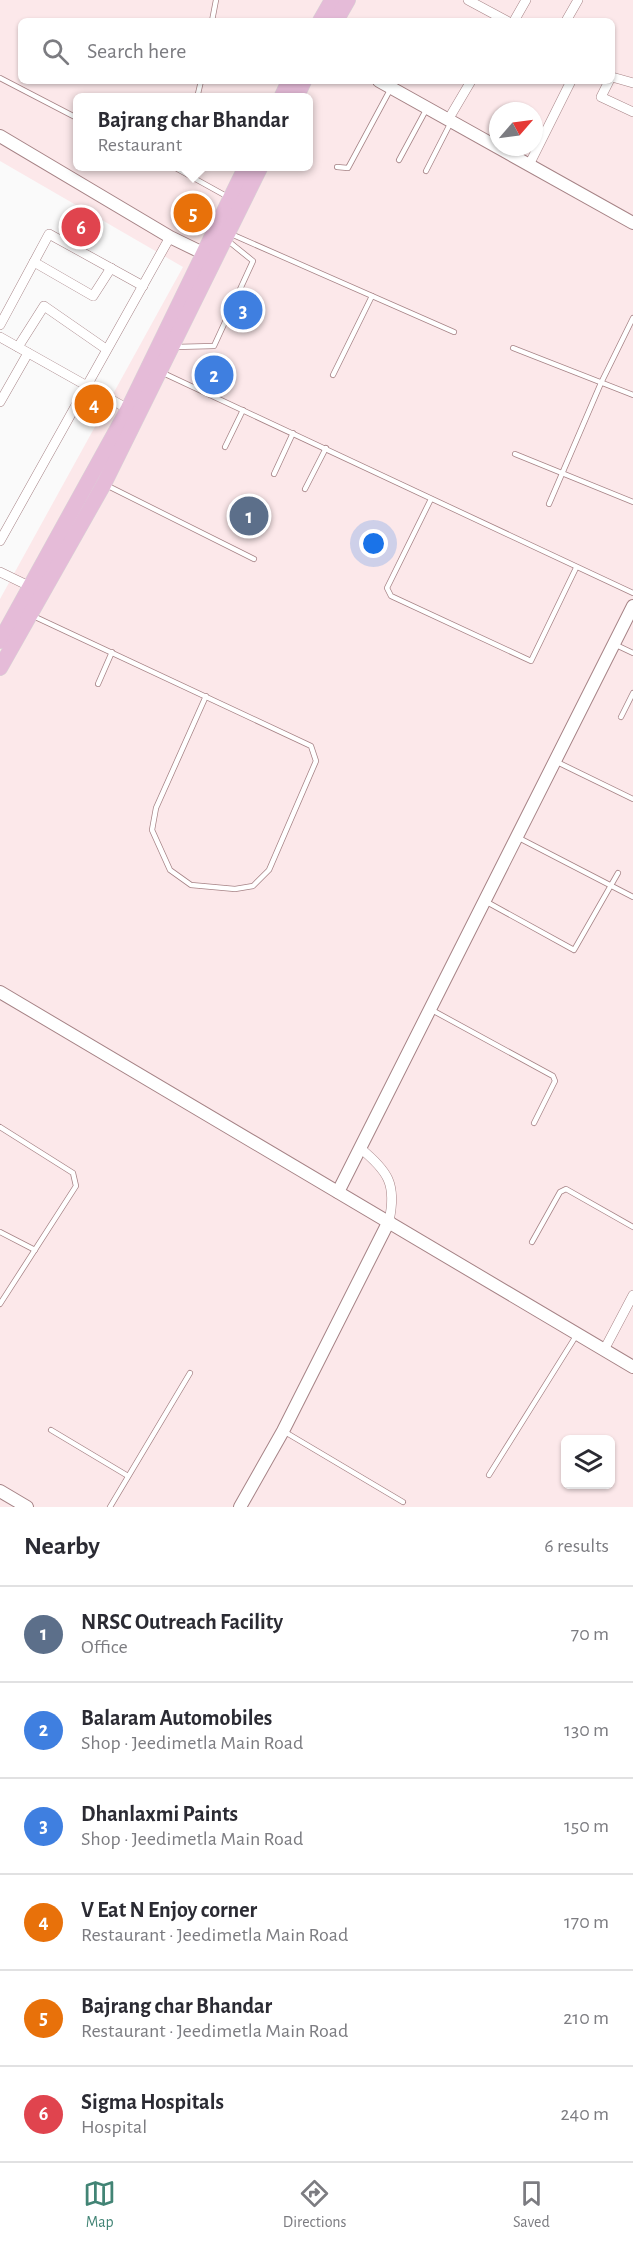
<!DOCTYPE html>
<html lang="en">
<head>
<meta charset="utf-8">
<style>
	:root { --surface:#fff; --page:#f7f7f7; --text:#2b2b33; --muted:#7c7c81; --line:#e1e1e2; --accent:#428475 }
	body { margin:0; font-family:"Alegreya Sans",sans-serif; background:var(--page); color:var(--text) }
	.controls { position:absolute; right:18px; bottom:18px; display:grid; overflow:hidden; border-radius:9px; box-shadow:0 2px 4px #0004 }
	.controls button { width:54px; height:54px; display:grid; place-items:center; padding:0; border:0; border-bottom:2px solid var(--line); background:var(--surface); color:var(--text); font:30px sans-serif }
	.compass { position:absolute; left:489px; top:102px; width:54px; height:54px; border-radius:50%; background:var(--surface); box-shadow:0 2px 4px #0004; rotate:62deg }
	.you { position:absolute; left:374px; top:544px; width:21px; height:21px; margin:-15px; border:4px solid #fff; border-radius:50%; background:#1a73e8; box-shadow:0 0 0 9px #1a73e833 }
	.badge { display:grid; place-items:center; width:39px; height:39px; border-radius:50%; background:var(--accent); color:#fff; font-size:20px; font-weight:700 }
	.pin { position:absolute; translate:-50% -50%; border:3px solid #fff; box-shadow:0 2px 6px #0006 }
	.popup { position:absolute; left:73px; top:93px; width:240px; height:78px; box-sizing:border-box; display:grid; place-content:center; border-radius:9px; background:var(--surface); filter:drop-shadow(0 2px 4px #0005); font-size:20px; white-space:nowrap; color:var(--muted) }
	.popup b { font-size:22px; color:var(--text) }
	.popup::after { content:''; position:absolute; left:50%; top:100%; margin-left:-12px; border:12px solid transparent; border-top-color:var(--surface) }
	.list { margin:0; padding:0; list-style:none }
	h2 { display:flex; justify-content:space-between; align-items:center; height:78px; margin:0; padding:0 24px; font-size:26px }
	h2 small { font-size:20px; font-weight:400; color:var(--muted) }
	.list li { display:grid; grid-template-columns:39px 1fr auto; gap:18px; align-items:center; box-sizing:border-box; height:96px; padding:0 24px; border-top:2px solid var(--line) }
	.list b { display:block; font-size:22px; white-space:nowrap }
	.list p { margin:0; font-size:20px; white-space:nowrap; color:var(--muted) }
	.list em { font-size:20px; font-style:normal; color:var(--muted) }
	.icon { flex:none; width:33px; height:33px; fill:none; stroke:currentColor; stroke-width:2; stroke-linecap:round; stroke-linejoin:round }
	.map { position:relative; flex:none; width:633px; height:1507px; overflow:hidden }
	.search { position:absolute; background:var(--surface); box-shadow:0 2px 4px #0004; left:18px; right:18px; top:18px; height:66px; display:flex; align-items:center; gap:15px; box-sizing:border-box; padding:0 21px; border-radius:9px; color:var(--muted); font-size:22px }
	.sheet { height:654px; background:var(--surface) }
	nav { display:flex; justify-content:space-around; align-items:center; box-sizing:border-box; height:84px; border-top:2px solid var(--line); background:var(--surface); font-size:16px; color:var(--muted) }
	nav a { display:grid; justify-items:center; gap:3px }
	nav .on { color:var(--accent) }
	.map>svg:first-child { display:block }
</style>
</head>
<body>
<div class="map">
<svg width="633" height="1507" viewBox="0 0 633 1507">
	<rect width="100%" height="100%" fill="#fafafa"/>
	<path fill="#fce8ea" fill-rule="evenodd" d="M0 0H633V1507H0V599L183 267 0 161ZM21 21H612V81H21ZM77 98H308V166H77ZM498 111H534V147H498ZM566 1440H610V1484H566Z"/>
	<g fill="none" stroke-linecap="round" stroke-linejoin="round">
		<g stroke="#a68386" stroke-width="6">
			<g id="service">
				<path d="M212 21 216 0"/>
				<path d="M0 78 77 118"/>
				<path d="M197 98 201 81"/>
				<path d="M399 160 426 110"/>
				<path d="M172 166 228 197"/>
				<path d="M337 167 348 168 390 90"/>
				<path d="M426 171 450 124"/>
				<path d="M231 234 454 332"/>
				<path d="M175 347 214 346 253 261 227 240"/>
				<path d="M513 348 633 395"/>
				<path d="M163 373 633 593"/>
				<path d="M333 375 372 296"/>
				<path d="M225 447 243 410"/>
				<path d="M515 454 633 502"/>
				<path d="M274 474 293 433"/>
				<path d="M106 485 254 559"/>
				<path d="M305 489 326 448"/>
				<path d="M431 499 387 588 391 596 531 661 576 568"/>
				<path d="M549 504 601 383 633 318"/>
				<path d="M31 615 311 746 316 761 269 870 253 886 235 889 191 885 170 870 152 830 156 808 206 696"/>
				<path d="M614 644 633 653"/>
				<path d="M98 684 112 652"/>
				<path d="M621 717 633 693"/>
				<path d="M555 761 633 799"/>
				<path d="M517 837 633 897"/>
				<path d="M485 901 574 950 618 873"/>
				<path d="M430 1009 553 1076 555 1081 534 1123"/>
				<path d="M0 1127 73 1173 76 1186 0 1304"/>
				<path d="M0 1232 35 1250"/>
				<path d="M532 1242 560 1192 566 1189 633 1227"/>
				<path d="M51 1430 128 1476"/>
				<path d="M285 1432 403 1502"/>
				<path d="M489 1475 576 1336"/>
				<path d="M110 1507 190 1373"/>
			</g>
		</g>
		<g stroke="#a68386" stroke-width="10">
			<g id="minor">
				<path d="M468 0 507 21"/>
				<path d="M514 21 526 0"/>
				<path d="M566 21 578 0"/>
				<path d="M612 77 633 83"/>
				<path d="M609 81 601 97 633 112"/>
				<path d="M448 120 471 81"/>
				<path d="M529 165 571 81"/>
				<path d="M34 262 93 296 111 268"/>
				<path d="M0 325 49 234 143 286"/>
				<path d="M0 337 128 409"/>
				<path d="M18 347 44 306 106 349"/>
				<path d="M0 402 28 353"/>
				<path d="M0 541 170 237"/>
				<path d="M0 572 31 587"/>
				<path d="M360 1148C388 1171 397 1184 389 1221"/>
				<path d="M604 1350 633 1295"/>
			</g>
		</g>
		<g stroke="#a68386" stroke-width="14">
			<g id="tertiary">
				<path d="M379 81 633 223"/>
				<path d="M0 136 170 237 211 257"/>
				<path d="M0 992 633 1367"/>
				<path d="M338 1192 633 606"/>
				<path d="M0 1491 27 1507"/>
				<path d="M240 1507 283 1431 389 1221"/>
			</g>
		</g>
		<g stroke="#d8d6d6" stroke-width="16">
			<g id="primary">
				<path d="M320 21 332 0"/>
				<path d="M336 21 348 0"/>
				<path d="M281 98 289 81"/>
				<path d="M296 98 304 81"/>
				<path d="M0 641 128 409 246 166"/>
				<path d="M0 668 104 484 261 166"/>
			</g>
		</g>
		<use href="#service" stroke="#fff" stroke-width="4.5"/>
		<use href="#minor" stroke="#fff" stroke-width="9"/>
		<use href="#tertiary" stroke="#fff" stroke-width="12"/>
		<use href="#primary" stroke="#e5bbd8" stroke-width="15"/>
	</g>
</svg>
<div class="controls">
<button><svg class="icon" aria-label="layers" viewBox="0 0 24 24"><path d="M12 4l9 5-9 5-9-5zM3 14l9 5 9-5"/></svg></button>
</div>
<svg class="compass" viewBox="-18 -18 36 36"><path d="M0-13l5 13h-10z" fill="#e53935"/><path d="M0 13l5-13h-10z" fill="#7c7c81"/></svg>
<div class="you"></div>
<div class="pin badge" style="left:249px;top:516px;background:#5c6f8a">1</div>
<div class="pin badge" style="left:214px;top:375px;background:#3f7fe0">2</div>
<div class="pin badge" style="left:243px;top:310px;background:#3f7fe0">3</div>
<div class="pin badge" style="left:94px;top:404px;background:#e8710a">4</div>
<div class="pin badge" style="left:193px;top:213px;background:#e8710a">5</div>
<div class="popup"><b>Bajrang char Bhandar</b>Restaurant</div>
<div class="pin badge" style="left:81px;top:227px;background:#e0444e">6</div>
<div class="search"><svg class="icon" aria-label="search" viewBox="0 0 24 24"><circle cx="10" cy="10" r="6"/><path d="M15 15l6 6"/></svg>Search here</div>
</div>
<section class="sheet">
<h2>Nearby<small>6 results</small></h2>
<ul class="list">
<li><span class="badge" style="background:#5c6f8a">1</span><div><b>NRSC Outreach Facility</b><p>Office</p></div><em>70 m</em></li>
<li><span class="badge" style="background:#3f7fe0">2</span><div><b>Balaram Automobiles</b><p>Shop · Jeedimetla Main Road</p></div><em>130 m</em></li>
<li><span class="badge" style="background:#3f7fe0">3</span><div><b>Dhanlaxmi Paints</b><p>Shop · Jeedimetla Main Road</p></div><em>150 m</em></li>
<li><span class="badge" style="background:#e8710a">4</span><div><b>V Eat N Enjoy corner</b><p>Restaurant · Jeedimetla Main Road</p></div><em>170 m</em></li>
<li><span class="badge" style="background:#e8710a">5</span><div><b>Bajrang char Bhandar</b><p>Restaurant · Jeedimetla Main Road</p></div><em>210 m</em></li>
<li><span class="badge" style="background:#e0444e">6</span><div><b>Sigma Hospitals</b><p>Hospital</p></div><em>240 m</em></li>
</ul>
</section>
<nav>
<a class="on"><svg class="icon" aria-label="map" viewBox="0 0 24 24"><path d="M3 6l6-2 6 2 6-2v14l-6 2-6-2-6 2zM9 4v14M15 6v14"/></svg>Map</a>
<a><svg class="icon" aria-label="directions" viewBox="0 0 24 24"><path d="M12 3l9 9-9 9-9-9zM9 14v-3h6M13 9l2 2-2 2"/></svg>Directions</a>
<a><svg class="icon" aria-label="saved" viewBox="0 0 24 24"><path d="M7 4h10v16l-5-4-5 4z"/></svg>Saved</a>
</nav>
</body>
</html>
